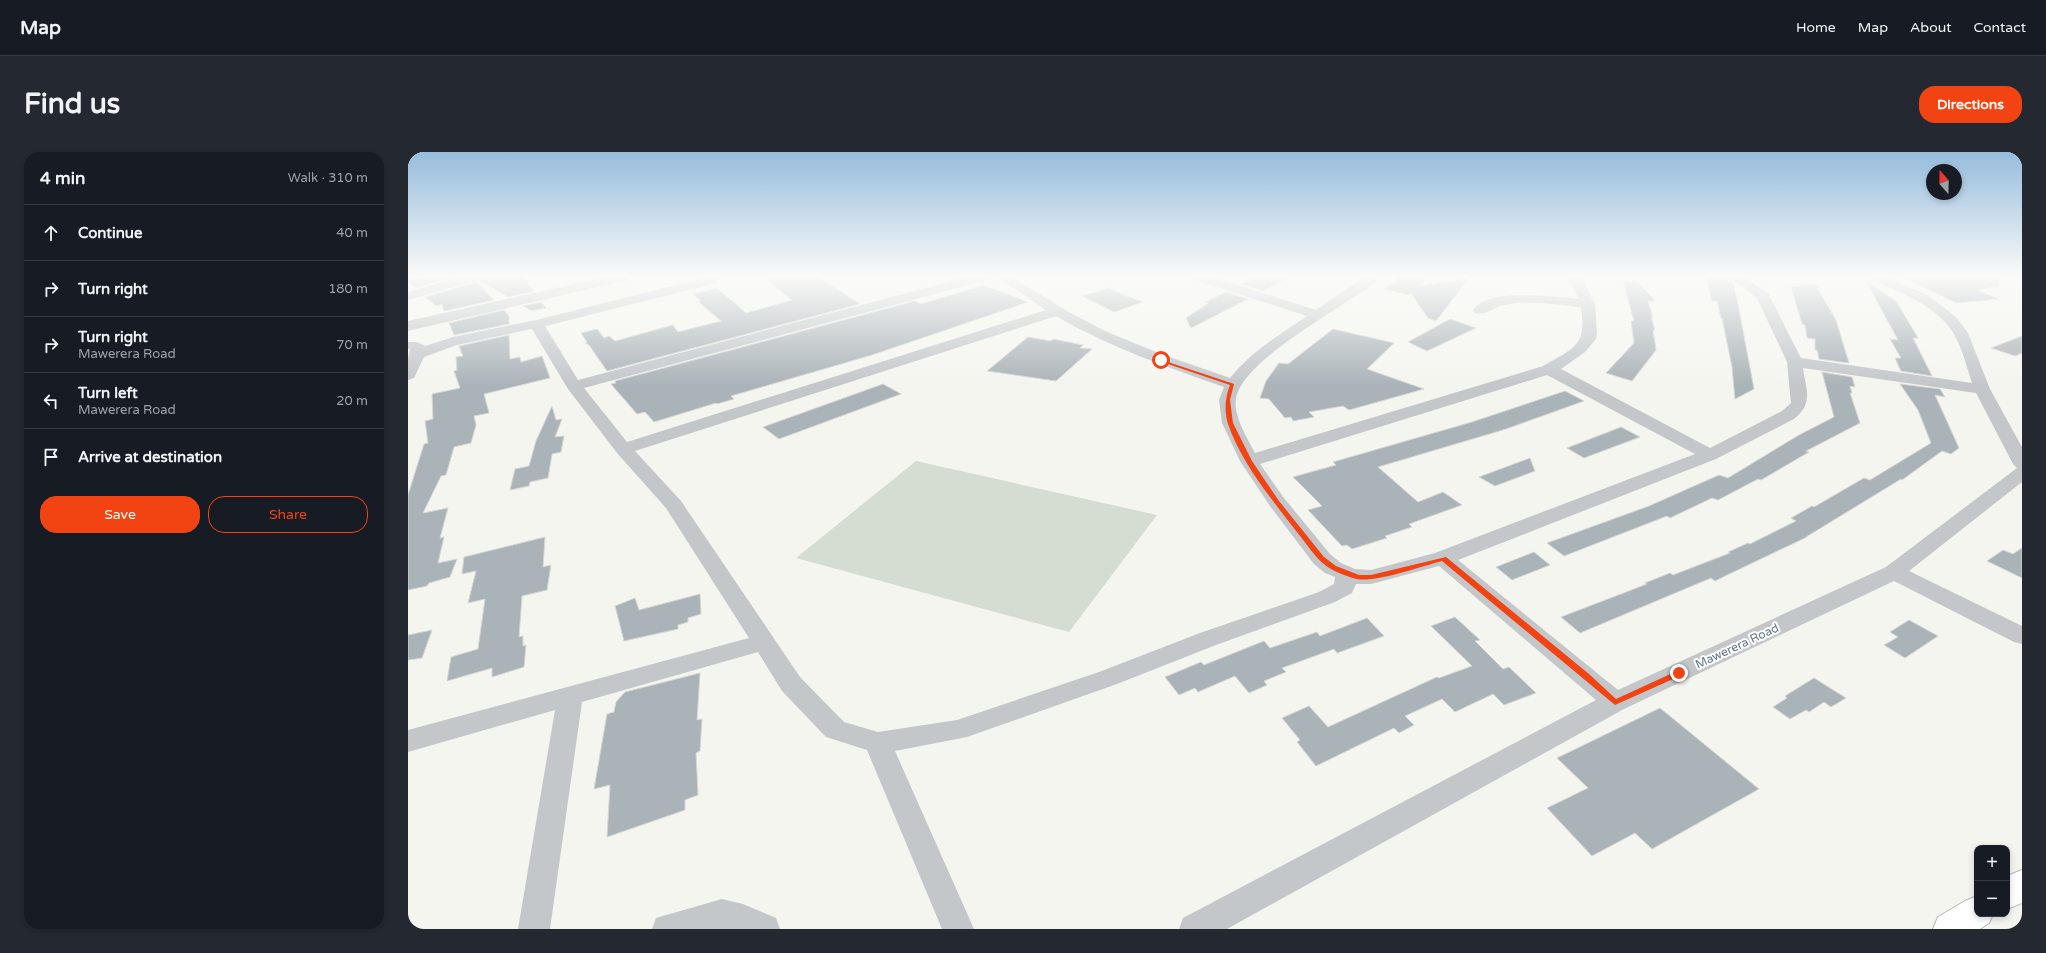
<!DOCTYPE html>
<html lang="en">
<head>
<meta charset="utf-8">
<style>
	:root { --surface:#171b24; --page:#242831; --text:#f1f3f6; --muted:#9ea1a6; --line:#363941; --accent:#f24312 }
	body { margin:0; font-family:"Varela Round",sans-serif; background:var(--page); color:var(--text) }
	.controls { position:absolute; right:12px; bottom:12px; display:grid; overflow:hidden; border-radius:8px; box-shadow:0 2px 6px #0003 }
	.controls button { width:36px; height:36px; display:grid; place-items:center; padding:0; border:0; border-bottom:1px solid var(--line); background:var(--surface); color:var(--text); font:20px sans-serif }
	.compass { position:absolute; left:1518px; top:12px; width:36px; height:36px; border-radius:50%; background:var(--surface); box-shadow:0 2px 6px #0003; rotate:340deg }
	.stop { position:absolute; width:12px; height:12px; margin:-9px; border:3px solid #f24312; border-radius:50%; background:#fff }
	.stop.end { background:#f24312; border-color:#fff; box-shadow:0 1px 4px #0008 }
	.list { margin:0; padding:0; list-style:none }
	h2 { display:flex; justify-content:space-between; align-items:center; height:52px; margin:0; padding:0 16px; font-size:17px }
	h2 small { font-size:13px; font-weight:400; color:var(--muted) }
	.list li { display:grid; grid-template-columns:26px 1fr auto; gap:12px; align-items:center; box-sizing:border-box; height:56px; padding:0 16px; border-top:1px solid var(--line) }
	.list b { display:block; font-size:15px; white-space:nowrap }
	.list p { margin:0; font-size:13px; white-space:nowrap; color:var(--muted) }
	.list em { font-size:13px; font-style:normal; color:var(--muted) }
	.actions { display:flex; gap:8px; padding:12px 16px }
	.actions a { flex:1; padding:9px 0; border:1px solid var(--accent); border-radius:16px; text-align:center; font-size:14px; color:var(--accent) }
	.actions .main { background:var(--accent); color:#fff }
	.icon { flex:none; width:22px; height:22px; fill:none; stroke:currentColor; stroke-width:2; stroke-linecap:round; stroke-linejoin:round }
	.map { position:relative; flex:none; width:1614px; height:777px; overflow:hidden; border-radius:16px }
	header { display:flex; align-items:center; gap:24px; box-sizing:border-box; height:56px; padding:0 20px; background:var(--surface); border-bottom:1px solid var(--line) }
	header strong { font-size:19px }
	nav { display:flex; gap:22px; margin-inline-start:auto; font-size:14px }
	.intro { display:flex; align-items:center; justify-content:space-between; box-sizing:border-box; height:96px; padding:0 24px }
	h1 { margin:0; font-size:28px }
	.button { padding:10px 18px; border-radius:16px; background:var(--accent); color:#fff; font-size:14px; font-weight:700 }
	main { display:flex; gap:24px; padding:0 24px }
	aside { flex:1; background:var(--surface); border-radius:16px; box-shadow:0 2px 6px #0003 }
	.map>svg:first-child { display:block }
</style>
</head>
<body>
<header>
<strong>Map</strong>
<nav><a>Home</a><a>Map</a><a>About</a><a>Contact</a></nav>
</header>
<div class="intro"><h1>Find us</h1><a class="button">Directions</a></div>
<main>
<aside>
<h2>4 min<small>Walk · 310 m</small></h2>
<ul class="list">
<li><svg class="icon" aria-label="ahead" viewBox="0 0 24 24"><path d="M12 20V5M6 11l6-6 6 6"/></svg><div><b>Continue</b></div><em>40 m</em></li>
<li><svg class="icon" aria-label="right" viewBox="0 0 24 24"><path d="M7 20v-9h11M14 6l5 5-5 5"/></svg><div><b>Turn right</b></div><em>180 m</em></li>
<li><svg class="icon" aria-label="right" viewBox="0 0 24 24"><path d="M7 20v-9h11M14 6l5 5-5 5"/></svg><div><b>Turn right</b><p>Mawerera Road</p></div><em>70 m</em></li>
<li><svg class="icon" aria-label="left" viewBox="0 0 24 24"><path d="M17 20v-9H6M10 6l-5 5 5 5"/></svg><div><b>Turn left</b><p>Mawerera Road</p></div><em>20 m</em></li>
<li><svg class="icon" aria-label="arrive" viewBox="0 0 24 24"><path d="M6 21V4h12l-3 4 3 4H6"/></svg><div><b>Arrive at destination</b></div></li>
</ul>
<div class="actions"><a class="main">Save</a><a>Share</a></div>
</aside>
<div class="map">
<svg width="1614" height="777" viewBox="0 0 1614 777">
	<rect width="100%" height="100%" fill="#f5f5f0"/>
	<path fill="#d5dcd1" d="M508 309 749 363 661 480 388 406Z"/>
	<g fill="#aab3b8" stroke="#d6d6d3">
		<path d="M17 125H46L7 136 0 130V128Z"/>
		<path d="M73 125H116L126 139 100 145 72 129Z"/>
		<path d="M356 125H410L452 152 199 219 181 193 177 191 179 190 173 181 189 177 196 186 201 184 207 189 265 173 270 180 313 169 291 150 293 149 285 142 309 136 338 161 384 148Z"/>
		<path d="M846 125H882L855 139 832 132Z"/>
		<path d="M992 125H1020L1011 134 1061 126 1028 169 1020 166 1003 141 1002 143 976 137Z"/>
		<path d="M1298 125H1320L1325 130 1330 152 1346 237 1327 247 1324 215 1314 166H1313L1309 149H1304Z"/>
		<path d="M1495 125H1591V134L1569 138 1591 147 1548 151Z"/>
		<path d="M1215 129 1230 130 1247 149H1240L1245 166 1243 165 1247 178H1245L1248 198 1224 229 1198 221 1226 191 1223 169H1226Z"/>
		<path d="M1458 129 1488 149 1510 186H1505L1524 224 1493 219 1487 206H1493L1482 187 1490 188Z"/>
		<path d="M69 130 86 148 36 159 34 152 28 154 17 145Z"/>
		<path d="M1407 132 1428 168 1441 211 1411 207 1409 198H1407V187L1399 186 1397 173 1394 172 1383 135Z"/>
		<path d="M576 133 620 150 464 203 323 244 326 247 309 252 308 251 246 270 237 260 229 262 203 232 208 231 207 229 507 149 513 152Z"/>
		<path d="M700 136 716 143 735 150 706 160 674 144Z"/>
		<path d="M818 140 840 147 783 176 778 166 801 151 797 150Z"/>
		<path d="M133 150 138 156 124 159 115 154Z"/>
		<path d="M96 158 101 164V172L46 183 41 171Z"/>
		<path d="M1042 167 1068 176 1019 199 1000 190Z"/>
		<path d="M925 177 986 191 959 217 1016 237 941 258 935 254 901 260 906 265 885 269 883 265 877 266 861 247 852 246 858 229 871 211 880 212Z"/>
		<path d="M101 183 102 207 112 205 113 210 134 204 142 226 76 242 81 261 66 264 68 273 63 291 46 295 38 323 33 324 15 361 40 356 32 386 36 385 30 411 49 407 42 425 21 431 19 434 0 438V343L16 292 20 291 17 269 25 267 24 242 52 236 46 219 49 218 48 205 55 204 51 194Z"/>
		<path d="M1614 184V201L1607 204 1583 196Z"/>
		<path d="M620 185 643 189 645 187 675 193 672 196 684 197 648 229 579 219Z"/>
		<path d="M1414 220 1444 225 1447 235 1442 234 1444 241H1442L1452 271 1398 299 1401 300 1353 328 1350 327 1310 348 1304 346 1262 366 1259 364 1156 404 1139 391 1241 354 1311 323 1320 326 1391 283 1426 265Z"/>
		<path d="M475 232 493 242 371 287 355 275Z"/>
		<path d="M1492 232 1532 237 1537 245 1527 243 1551 296 1543 302 1534 299 1494 328 1493 327 1398 385H1399L1317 424 1307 429 1303 426 1172 481 1153 465 1239 432 1237 431 1262 421 1265 423 1322 401 1320 400 1340 391 1342 392 1388 369 1383 366 1404 354 1406 355 1456 326 1462 328 1523 291 1510 258Z"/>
		<path d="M1157 239 1176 249 1098 277 970 315 1010 350 1035 340 1054 353 1001 372 1004 375 977 384 979 386 944 397 939 393 934 394 900 358 914 354 885 325 928 313 925 310 1064 270Z"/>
		<path d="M144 254 148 268 154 267 147 285 156 284 153 300 144 302 140 326 122 330 121 334 102 338 107 317 121 314 128 289Z"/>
		<path d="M1213 275 1232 285 1176 306 1159 296Z"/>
		<path d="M1122 306 1127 319 1087 334 1071 325Z"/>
		<path d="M137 385 135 415 143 413 139 438 114 444 111 485 115 484V494L118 493 116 515 84 525V516L39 529 43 505 70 497 77 447 60 451 68 419 54 422 56 405Z"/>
		<path d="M1614 396V426L1579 409 1595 398 1605 402Z"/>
		<path d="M1126 400 1142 413 1104 428 1088 415Z"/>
		<path d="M292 442 293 462 280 466V470L270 473V477L216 489 207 454 227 446 231 458Z"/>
		<path d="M1047 465 1072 488 1067 489 1095 517 1101 515 1128 541 1096 553 1085 542 1047 560 1034 547 997 564 1006 573 991 581 986 576 908 614 889 590 892 588 874 566 901 554 920 575 1029 525 1031 526 1064 514 1023 474Z"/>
		<path d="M959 466 976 484 929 501 926 497 874 516 878 520 856 529 859 533 841 541 827 524 790 540 787 536 771 543 757 525 793 510 796 513 856 489 862 496 909 480 912 484Z"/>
		<path d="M1501 468 1530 484 1497 506 1476 493 1490 485 1482 480Z"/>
		<path d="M24 478 14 506 0 508V483Z"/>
		<path d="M292 521 289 568 294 567 292 599 288 601 290 643 277 648V658L199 685 202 633 186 637 199 562 206 560 208 550 217 540Z"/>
		<path d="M1406 526 1438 546 1423 555 1416 550 1401 560 1398 558 1382 567 1365 555 1379 546 1377 544Z"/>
		<path d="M1252 556 1351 637 1244 697 1227 681 1184 704 1139 656 1180 636 1149 606Z"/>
	</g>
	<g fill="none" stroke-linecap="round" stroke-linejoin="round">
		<g stroke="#b5b9bc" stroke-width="2">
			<g id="trunk">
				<path d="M1614 718V751L1599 757V724Z"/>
				<path d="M1569 744V762H1585L1581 771 1572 777H1525L1530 765 1557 749Z"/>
			</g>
		</g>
		<g fill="#c3c7ca" fill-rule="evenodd">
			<path d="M52 125H72L71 128 0 148V140Z"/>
			<path d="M300 125H309L310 128 309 131 137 174 170 228 559 125H580L579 128 176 236 219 290 638 158 589 125H604L659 159 697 179 753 202 822 226C843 200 871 183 899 164L787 128 786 125H805L908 158 956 125H971C965 135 949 142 940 149 912 168 832 214 828 247 825 264 840 287 847 301L1135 214C1166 196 1179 194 1173 155 1148 153 1121 147 1096 153 1086 155 1078 164 1067 161L1065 158C1081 135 1146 145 1171 147L1160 125H1173L1187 152 1189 181 1188 187 1177 200 1153 217 1302 296 1374 259 1383 251 1379 210 1349 146 1321 125H1336L1360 141 1393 206 1564 231C1559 216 1555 198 1547 184 1531 154 1493 141 1464 128L1463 125H1480L1521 144 1548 165 1560 181 1582 237 1614 295V330L1501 419 1614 474V492L1606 490 1486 429 1216 557 819 777H771L775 766 1188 548 1031 414 963 432H948L944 441 927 450 808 493 709 532 559 585 487 599 566 777H534L459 598 418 585 374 539 350 500 174 550 142 777H110L147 558 0 600V578L341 486 258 356 209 301 160 237 124 177 49 193 16 205 6 226 0 228V207L2 197H0V190H9L17 194 45 185 128 168ZM648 164C701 195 759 215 816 235L811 248 814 271 832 309 862 354 906 412 917 421 927 425 926 432 911 440 792 481 691 520 549 568 470 580 436 570 392 525 273 349 227 299ZM1395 216 1568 241 1605 312 1609 316 1478 415 1210 538 1050 408 1308 307 1386 267C1406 251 1398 238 1395 216ZM1139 223 1287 302 1027 401 963 418 947 417 933 411 922 402 876 346 852 312Z"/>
			<path d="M314 747 335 752 368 766 372 777H244L248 766Z"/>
		</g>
		<path fill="#c3c7ca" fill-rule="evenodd" d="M198 125H223L216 129 0 179V169Z"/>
		<use href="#trunk" fill="#fff" fill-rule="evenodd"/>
	</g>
	<linearGradient id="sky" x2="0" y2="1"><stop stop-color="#96bcdd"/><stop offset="0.53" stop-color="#fafaf8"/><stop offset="1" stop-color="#fafaf8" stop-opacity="0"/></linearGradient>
	<rect width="1614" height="234" fill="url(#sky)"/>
	<path fill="#f24312" d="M751 207 826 232 822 248 825 271 844 309 871 349 916 405 928 414 951 423H963L1038 405 1181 522 1208 547 1269 519H1274V523L1207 553 1034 409C1015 414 966 431 949 427 941 425 930 421 923 417 910 410 901 395 892 384 866 350 834 313 820 272 816 258 817 246 822 233L751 209Z"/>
	<g text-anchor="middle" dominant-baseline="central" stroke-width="4" stroke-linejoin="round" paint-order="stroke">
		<g font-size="12" fill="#617584" stroke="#fff">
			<text transform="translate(1329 494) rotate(-25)">Mawerera Road</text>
		</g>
	</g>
</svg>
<div class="controls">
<button>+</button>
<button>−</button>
</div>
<svg class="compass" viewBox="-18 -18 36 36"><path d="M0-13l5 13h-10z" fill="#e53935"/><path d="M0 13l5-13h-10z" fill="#9ea1a6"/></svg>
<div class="stop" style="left:753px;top:208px"></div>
<div class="stop end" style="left:1271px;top:521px"></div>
</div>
</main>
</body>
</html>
